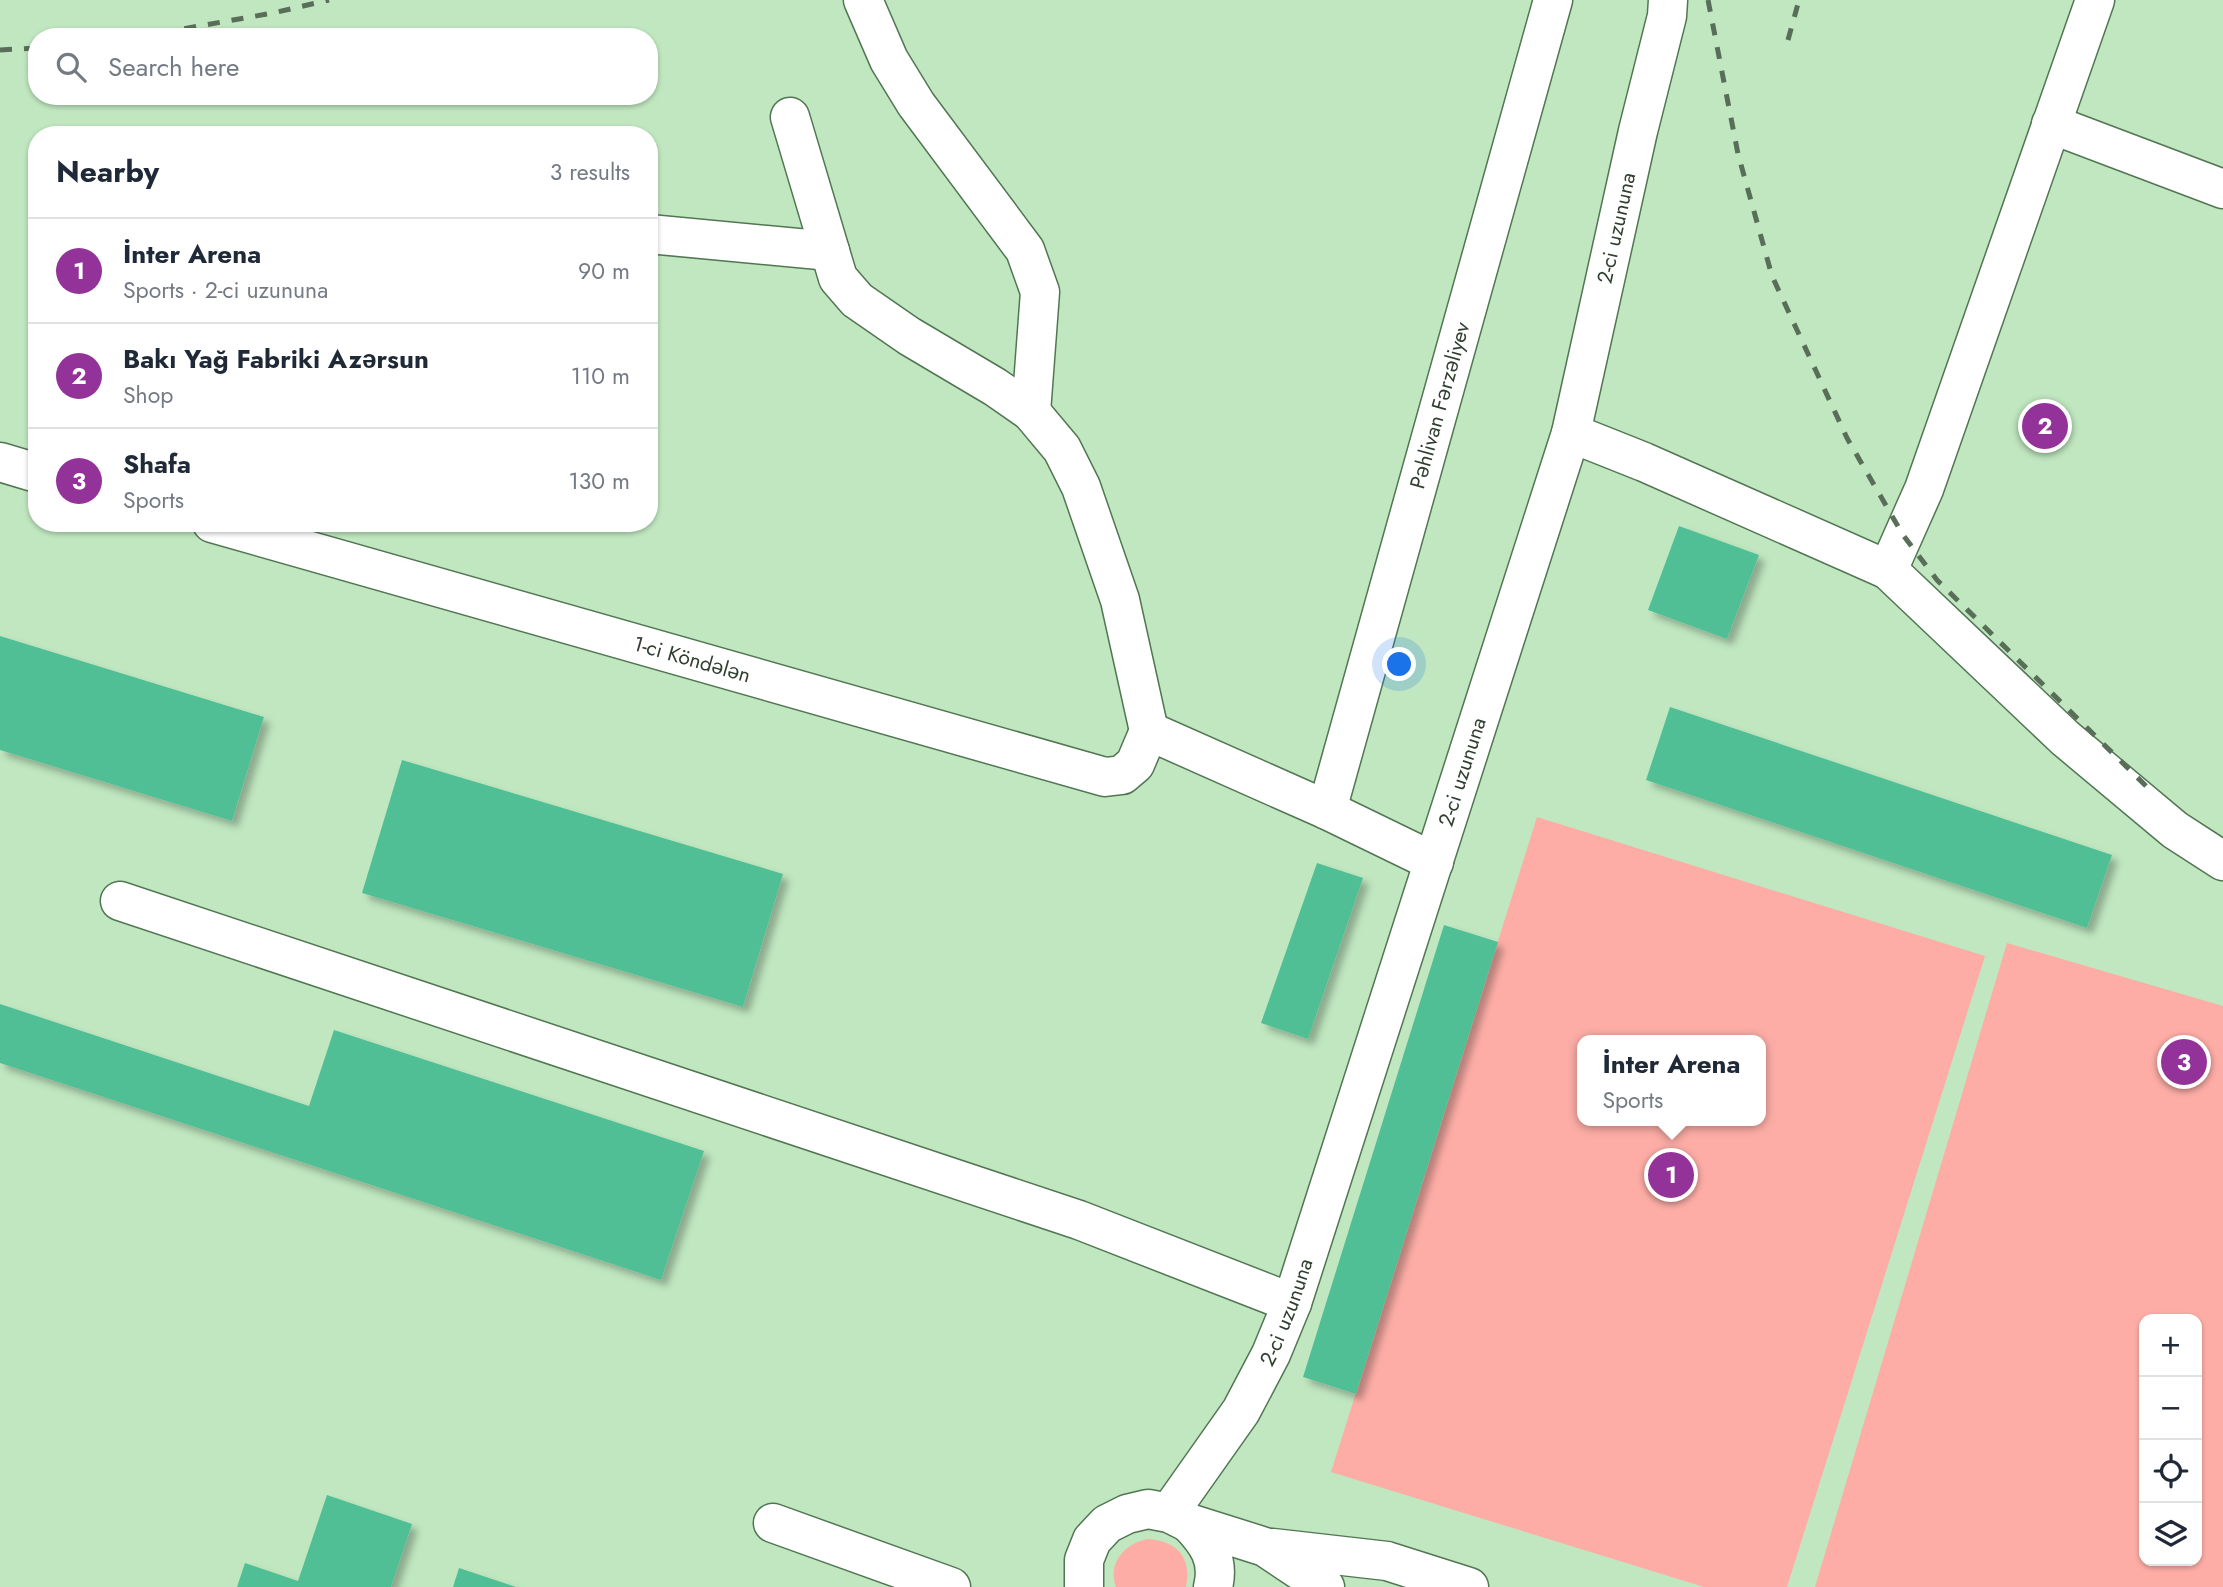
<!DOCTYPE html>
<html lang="en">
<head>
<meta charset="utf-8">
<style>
	:root { --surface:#fff; --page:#f6f6f7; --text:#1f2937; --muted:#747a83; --line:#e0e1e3; --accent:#933299 }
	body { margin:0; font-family:Jost,sans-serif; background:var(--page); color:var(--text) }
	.controls { position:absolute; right:21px; bottom:21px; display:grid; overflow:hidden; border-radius:14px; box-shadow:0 2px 5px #0004 }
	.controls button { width:63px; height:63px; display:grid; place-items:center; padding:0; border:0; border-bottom:2px solid var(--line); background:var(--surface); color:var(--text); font:35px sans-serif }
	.you { position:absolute; left:1400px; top:665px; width:24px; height:24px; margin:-18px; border:5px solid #fff; border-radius:50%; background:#1a73e8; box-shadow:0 0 0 10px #1a73e833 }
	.badge { display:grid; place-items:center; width:46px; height:46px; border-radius:50%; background:var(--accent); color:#fff; font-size:23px; font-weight:700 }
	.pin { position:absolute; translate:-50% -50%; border:4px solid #fff; box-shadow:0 2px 7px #0006 }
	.popup { position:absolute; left:1577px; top:1035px; width:189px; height:91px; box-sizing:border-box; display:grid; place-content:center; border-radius:14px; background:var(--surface); filter:drop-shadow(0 2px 5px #0005); font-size:23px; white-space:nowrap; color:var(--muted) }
	.popup b { font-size:26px; color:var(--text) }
	.popup::after { content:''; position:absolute; left:50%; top:100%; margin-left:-14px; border:14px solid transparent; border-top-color:var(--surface) }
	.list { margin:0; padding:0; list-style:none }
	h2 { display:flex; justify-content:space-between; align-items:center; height:91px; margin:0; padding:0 28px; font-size:30px }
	h2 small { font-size:23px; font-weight:400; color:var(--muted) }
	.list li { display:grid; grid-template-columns:46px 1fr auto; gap:21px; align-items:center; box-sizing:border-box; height:105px; padding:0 28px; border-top:2px solid var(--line) }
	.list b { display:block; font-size:26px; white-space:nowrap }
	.list p { margin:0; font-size:23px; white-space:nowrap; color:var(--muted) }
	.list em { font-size:23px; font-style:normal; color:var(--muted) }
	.icon { flex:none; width:38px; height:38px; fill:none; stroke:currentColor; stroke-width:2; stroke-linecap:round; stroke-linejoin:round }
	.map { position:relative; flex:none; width:2223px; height:1587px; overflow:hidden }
	.search { position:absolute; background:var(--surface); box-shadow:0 2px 5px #0004; left:28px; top:28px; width:630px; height:77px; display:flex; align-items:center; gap:18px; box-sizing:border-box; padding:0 24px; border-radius:28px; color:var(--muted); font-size:26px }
	.panel { position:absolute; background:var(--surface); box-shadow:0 2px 5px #0004; left:28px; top:126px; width:630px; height:406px; border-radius:28px }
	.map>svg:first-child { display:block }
</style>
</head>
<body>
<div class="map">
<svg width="2223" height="1587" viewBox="0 0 2223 1587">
	<defs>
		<filter id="shadow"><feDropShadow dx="6" dy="6" stdDeviation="3.5" flood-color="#0004"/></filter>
	</defs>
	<rect width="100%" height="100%" fill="#c0e7c0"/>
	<g fill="#fdada6" fill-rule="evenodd">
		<path d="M1537 817 1985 956 1787 1587H1704L1331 1472ZM1582 1040H1760V1121H1582Z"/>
		<path d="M2007 943 2223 1006V1587H1815ZM2144 1319H2197V1561H2144Z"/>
		<path d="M1148 1539C1177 1541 1192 1557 1186 1587H1116C1107 1563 1125 1543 1148 1539Z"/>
	</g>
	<g fill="#51bf95" filter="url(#shadow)">
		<path d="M1679 526 1759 555 1727 639 1648 610Z"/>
		<path d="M0 636 264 717 232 821 0 750Z"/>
		<path d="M1670 707 2112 855 2087 928 1646 780Z"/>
		<path d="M402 760 783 874 743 1007 362 893Z"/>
		<path d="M1317 863 1363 878 1308 1039 1261 1023Z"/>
		<path d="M1444 925 1498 942 1356 1394 1303 1377Z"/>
		<path d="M0 1004 309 1106 334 1030 704 1151 661 1280 0 1063Z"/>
		<path d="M327 1495 412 1524 391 1587H237L245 1563 298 1581Z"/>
		<path d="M459 1568 516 1587H453Z"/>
	</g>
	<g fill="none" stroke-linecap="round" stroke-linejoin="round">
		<g stroke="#527653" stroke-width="41">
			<g id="minor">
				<path d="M863 0 889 60 916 104 1025 250 1040 292 1031 412"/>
				<path d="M790 117 838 278 857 300 909 336 995 387 1031 412 1062 449 1081 487 1120 600 1149 731"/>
				<path d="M2051 124 2223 189"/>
				<path d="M649 234 830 251"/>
				<path d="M1571 433 1644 462 1888 570 1924 489 2095 0"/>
				<path d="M0 462 37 473"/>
				<path id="s1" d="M212 523 1105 777 1122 775 1135 764 1149 731"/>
				<path d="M1888 570 2065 738 2175 830 2223 861"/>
				<path d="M1149 731 1327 810 1434 862"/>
				<path id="s2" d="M1327 810 1553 0"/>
				<path d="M120 901 1079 1220 1292 1303"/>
				<path id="s3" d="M1169 1513 1241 1411 1271 1354 1292 1303 1571 433 1638 131 1667 16 1668 0"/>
				<path d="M773 1523 951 1587"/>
			</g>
		</g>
		<g stroke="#527653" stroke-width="41">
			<g id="major">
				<path d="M1189 1523C1207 1542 1220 1559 1213 1587"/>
				<path d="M1273 1548 1387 1561 1469 1587"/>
				<path d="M1084 1587V1560L1092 1540 1107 1524 1127 1514 1148 1509 1169 1513 1189 1523 1265 1547 1325 1587"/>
			</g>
		</g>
		<use href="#minor" stroke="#fff" stroke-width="38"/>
		<use href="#major" stroke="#fff" stroke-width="38"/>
		<g stroke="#586e58" stroke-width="5" stroke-dasharray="12 12" stroke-linecap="butt">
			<path d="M1708 0 1738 154 1772 276 1847 438 1903 535 1937 580 2146 786"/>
			<path d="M137 37 273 13 329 0"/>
			<path d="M1788 40 1799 0"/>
			<path d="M0 50 37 48"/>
		</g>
	</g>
	<g text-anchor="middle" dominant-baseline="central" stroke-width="6" stroke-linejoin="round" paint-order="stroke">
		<g font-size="21" fill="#303f30" stroke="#f6fef6">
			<text stroke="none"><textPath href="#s3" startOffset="1368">2-ci uzununa</textPath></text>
			<text stroke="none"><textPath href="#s2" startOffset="420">Pəhlivan Fərzəliyev</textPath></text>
			<text stroke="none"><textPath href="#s1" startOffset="499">1-ci Köndələn</textPath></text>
			<text stroke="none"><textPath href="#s3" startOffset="802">2-ci uzununa</textPath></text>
			<text stroke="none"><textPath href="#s3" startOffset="234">2-ci uzununa</textPath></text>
		</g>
	</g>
</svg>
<div class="controls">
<button>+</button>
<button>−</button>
<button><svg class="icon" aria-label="locate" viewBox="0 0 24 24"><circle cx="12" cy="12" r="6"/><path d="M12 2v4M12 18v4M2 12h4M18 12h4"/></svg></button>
<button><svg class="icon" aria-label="layers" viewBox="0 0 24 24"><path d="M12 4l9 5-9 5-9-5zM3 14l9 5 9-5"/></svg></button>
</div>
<div class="you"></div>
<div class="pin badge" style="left:1671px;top:1175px">1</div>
<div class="popup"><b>İnter Arena</b>Sports</div>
<div class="pin badge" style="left:2045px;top:426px">2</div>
<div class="pin badge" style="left:2184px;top:1062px">3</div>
<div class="search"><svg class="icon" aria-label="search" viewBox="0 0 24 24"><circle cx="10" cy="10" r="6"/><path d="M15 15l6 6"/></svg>Search here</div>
<section class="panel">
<h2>Nearby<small>3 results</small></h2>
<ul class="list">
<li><span class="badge">1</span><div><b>İnter Arena</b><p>Sports · 2-ci uzununa</p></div><em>90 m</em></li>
<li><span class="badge">2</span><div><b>Bakı Yağ Fabriki Azərsun</b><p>Shop</p></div><em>110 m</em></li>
<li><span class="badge">3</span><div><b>Shafa</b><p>Sports</p></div><em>130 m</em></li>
</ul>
</section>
</div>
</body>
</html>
